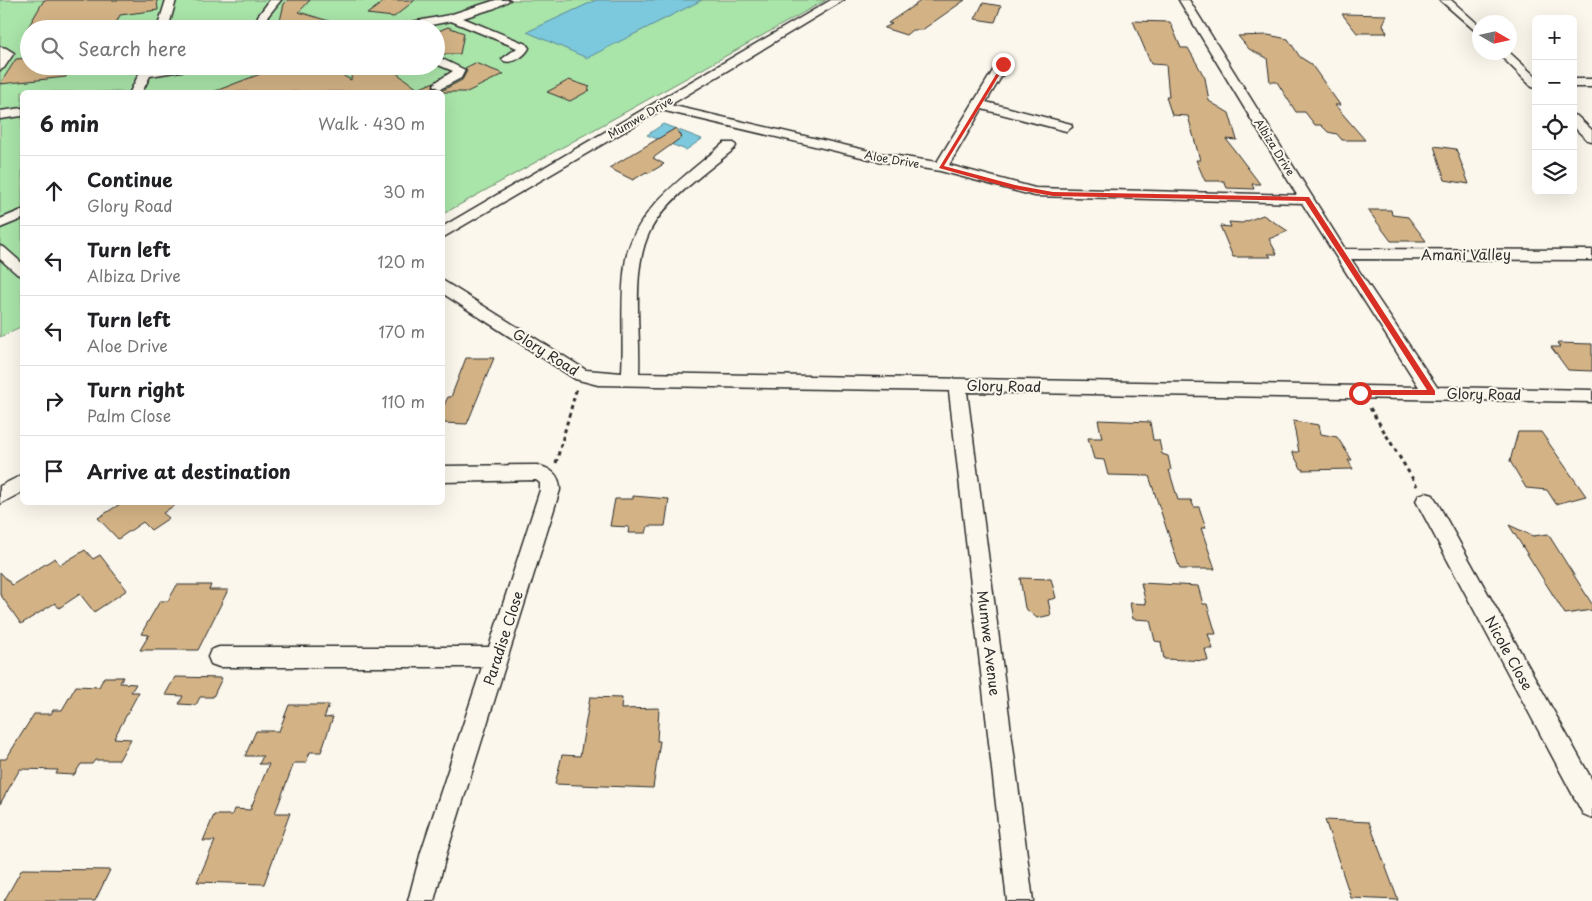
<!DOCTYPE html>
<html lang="en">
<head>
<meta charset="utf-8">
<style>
	:root { --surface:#fff; --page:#f2f2f2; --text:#202124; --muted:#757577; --line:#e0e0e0 }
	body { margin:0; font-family:"Playpen Sans",sans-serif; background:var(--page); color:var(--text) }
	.controls { position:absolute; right:15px; top:15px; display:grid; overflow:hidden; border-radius:8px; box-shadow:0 5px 20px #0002 }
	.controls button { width:45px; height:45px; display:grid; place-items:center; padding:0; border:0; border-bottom:1px solid var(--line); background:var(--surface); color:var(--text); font:25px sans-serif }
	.compass { position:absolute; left:1472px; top:15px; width:45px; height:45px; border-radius:50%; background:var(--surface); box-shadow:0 5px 20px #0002; rotate:99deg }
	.stop { position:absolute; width:15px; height:15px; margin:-11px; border:4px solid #d93025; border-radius:50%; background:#fff }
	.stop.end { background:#d93025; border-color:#fff; box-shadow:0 1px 5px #0008 }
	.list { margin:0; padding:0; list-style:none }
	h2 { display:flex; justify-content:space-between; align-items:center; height:65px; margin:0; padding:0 20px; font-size:21px }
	h2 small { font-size:16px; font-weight:400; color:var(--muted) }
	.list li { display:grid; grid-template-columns:32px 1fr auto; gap:15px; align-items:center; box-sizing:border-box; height:70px; padding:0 20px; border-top:1px solid var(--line) }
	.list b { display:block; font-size:19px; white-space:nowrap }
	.list p { margin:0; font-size:16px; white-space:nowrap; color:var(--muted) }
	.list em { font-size:16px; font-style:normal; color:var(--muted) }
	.icon { flex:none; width:28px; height:28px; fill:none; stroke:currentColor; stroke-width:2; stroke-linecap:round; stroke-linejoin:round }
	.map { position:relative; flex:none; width:1592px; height:901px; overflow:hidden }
	.search { position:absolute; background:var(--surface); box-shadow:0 5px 20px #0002; left:20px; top:20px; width:425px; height:55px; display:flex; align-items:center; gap:12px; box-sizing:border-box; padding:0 18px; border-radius:28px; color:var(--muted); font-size:19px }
	.panel { position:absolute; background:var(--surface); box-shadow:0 5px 20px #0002; left:20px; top:90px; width:425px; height:415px; border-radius:8px }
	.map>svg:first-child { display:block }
</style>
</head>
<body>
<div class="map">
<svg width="1592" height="901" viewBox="0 0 1592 901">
	<rect width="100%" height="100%" fill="#fbf7ec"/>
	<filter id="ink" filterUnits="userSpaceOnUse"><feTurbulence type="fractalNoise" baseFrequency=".02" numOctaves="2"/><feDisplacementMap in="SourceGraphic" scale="10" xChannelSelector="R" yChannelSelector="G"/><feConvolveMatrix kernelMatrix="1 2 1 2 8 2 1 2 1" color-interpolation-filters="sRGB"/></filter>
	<g filter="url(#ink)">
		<path fill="#a9e4a9" stroke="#6a886a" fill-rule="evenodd" d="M0 0H826L443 214 442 92H22V326L0 337ZM29 29H436V66H29Z"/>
		<g fill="#7cc8dc" stroke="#5c8995">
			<path d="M596 0H702L587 58 527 32Z"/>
			<path d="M663 124 702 139 686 150 647 135Z"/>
		</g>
		<g fill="#d3b386" stroke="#2b2b2b">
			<path d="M44 0H157L158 10 120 15 116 23 27 29Z"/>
			<path d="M288 0H310L299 12 342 25 312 29H278L284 4Z"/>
			<path d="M386 0H415L394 17 367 14Z"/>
			<path d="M922 0H965L922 30H912L906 35 884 28 892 24 888 23Z"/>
			<path d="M983 3 1001 6 995 22 975 19Z"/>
			<path d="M1342 14 1387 15 1383 25 1387 33H1357Z"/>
			<path d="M1133 21 1170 22 1181 48H1188L1205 78 1209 101 1229 113 1237 140 1226 139 1260 184H1252L1254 189 1227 188 1224 181H1205L1196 160H1200L1188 116 1172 115 1166 97H1169L1166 65 1151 64Z"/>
			<path d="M448 27 464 33 460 54H436V32Z"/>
			<path d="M1268 35 1288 39 1300 57 1311 64 1340 105H1335L1365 140H1342L1337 134 1328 132 1321 125H1315L1305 112H1296L1277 82H1270L1267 58 1249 49 1238 36Z"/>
			<path d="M29 58V66H65L66 77 0 84 16 59Z"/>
			<path d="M475 63 504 74 467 92H213L281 66H326L351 80 352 66H387L418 89 434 82 433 87 441 91 462 80 467 71 465 68Z"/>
			<path d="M569 80 590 87 588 89 590 90 570 101 547 92Z"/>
			<path d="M676 128 682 137 653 158 664 164 649 173 646 172 633 180 609 168Z"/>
			<path d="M1434 146 1456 149 1469 184 1445 180Z"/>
			<path d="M1368 210H1391L1392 215 1408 217 1426 241H1391Z"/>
			<path d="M1263 215 1288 231 1269 239 1277 254H1268L1271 257H1233L1220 226 1231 227 1229 222 1242 223Z"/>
			<path d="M1557 343 1592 344V371L1568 370 1551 347H1560Z"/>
			<path d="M466 358H494L467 424 442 423V409L448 397H451Z"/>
			<path d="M1098 420 1150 422 1153 440H1159L1162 454 1168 456 1171 470H1169L1178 500H1191L1194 507H1199L1206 528H1201L1215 569H1180L1149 476 1108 475 1104 460 1094 459 1088 438H1102Z"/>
			<path d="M1293 421 1319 425 1321 434 1337 437 1352 460H1348L1353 469 1302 470 1292 452H1299Z"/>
			<path d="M1518 432H1541L1586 496 1556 504 1547 490 1526 488 1510 461Z"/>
			<path d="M633 496 669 499 665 526H648L646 533H628L629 527 610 526 615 499H633Z"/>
			<path d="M123 502H179L163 513 169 518 151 530 143 522 118 539 98 518Z"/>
			<path d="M1509 525 1533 536 1548 534 1592 604V610L1565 614Z"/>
			<path d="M85 550 93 559 100 555 127 590 94 612 80 594 59 608 55 603 21 624 0 594V572L12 585 55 558 60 565Z"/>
			<path d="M1020 578 1051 579 1056 598 1048 600 1051 615 1037 618 1025 608Z"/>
			<path d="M1141 583 1198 586 1203 604H1207L1216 634H1208L1213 649H1205L1208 661 1164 659 1161 642 1155 641 1150 620 1133 619 1130 603 1146 604Z"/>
			<path d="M177 585H211L209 590H228L198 650H140L149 635 141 634 160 601H168Z"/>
			<path d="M104 677H123L120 683 136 684 131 692H139L114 738 131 739 119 760H95L92 764H81L74 775 56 774 58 770 20 769 0 804V759H6L34 714H51L53 710H62L76 686 99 687Z"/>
			<path d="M175 677 222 678 213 697H200L196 705 179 704 183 696 165 695Z"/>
			<path d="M590 697 622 698 621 709 659 708 657 741H660L653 788 555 784 562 755 580 756Z"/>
			<path d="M289 705H329L324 718 333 717 321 752H310L306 763H294L275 813H290L264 884 197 882 215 841H203L214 815H232L234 809 250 810 269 764H259L263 756H245L256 731H279Z"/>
			<path d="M1325 820 1369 822 1398 900 1351 898Z"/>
			<path d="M22 869 110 870 95 901H4Z"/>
		</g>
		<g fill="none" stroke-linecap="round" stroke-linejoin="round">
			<g stroke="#2b2b2b" stroke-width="3">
				<g id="minor">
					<path d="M166 0H176L168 29H157Z"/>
					<path d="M270 0H281L268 16 267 29H256L258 16Z"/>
					<path d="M496 0H510L495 8 463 18 526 44 529 48C525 56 513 64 504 61L502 59 517 48 451 21 411 29H386L391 26 449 15Z"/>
					<path d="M831 0H844L670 105 878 153 937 162 997 64 1003 60 1009 64 986 102 1071 124 1072 127 1066 131 982 109 949 165 1035 188 1297 195 1179 0H1189L1345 249 1592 250V260L1351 259 1437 387 1592 390V402L967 392 1033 901H1007L949 391 598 385 575 379 442 293V280L586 370 622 373C624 338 620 301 625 265 632 210 685 177 724 143H734L736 146 734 149C708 171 667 199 651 229 630 269 641 329 639 373L1419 387 1302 203 1035 196 940 171 878 161 661 110 442 238V227Z"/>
					<path d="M1440 0H1451L1480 26V35Z"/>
					<path d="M0 47 6 48 14 53 4 68 0 70Z"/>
					<path d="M1497 52H1509L1536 77V88L1532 87Z"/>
					<path d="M436 56 465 70 461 78 440 89 434 85 436 82 453 71 436 64Z"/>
					<path d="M143 66H155L154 68 193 66 187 70 150 76 142 92H130Z"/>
					<rect x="1573" y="79" width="19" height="8"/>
					<path d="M22 108V116L0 119V111Z"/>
					<path d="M1573 115 1577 116 1592 130V141L1587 140 1573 126Z"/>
					<path d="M22 210V219L0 228V219Z"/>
					<path d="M0 246 5 248 22 263V276L17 274 0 259Z"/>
					<path d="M537 465C551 469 560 474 560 490L447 852 434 901H408L421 852 482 667H219L211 664 208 657 211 650 219 647H489L540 490V483L536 480 442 482V466Z"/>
					<path d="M22 475V492L0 504V486Z"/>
					<path d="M1426 493 1433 495 1592 780V818L1583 814 1416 501 1419 495Z"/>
				</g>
			</g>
			<g stroke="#2b2b2b" stroke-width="3" stroke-dasharray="4 4" stroke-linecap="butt">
				<path d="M1370 408 1417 486"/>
				<path d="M556 463 577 387"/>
			</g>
			<use href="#minor" fill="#fbf7ec" fill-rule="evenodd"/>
		</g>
	</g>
	<path fill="#d93025" d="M1003 63 1006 64 944 166 1015 185 1053 192 1309 197 1435 391V395H1358V391L1360 390H1427L1305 201 1053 196 1014 189 939 168Z"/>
	<g text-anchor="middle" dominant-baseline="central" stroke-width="4" stroke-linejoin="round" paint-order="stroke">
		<g font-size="11" fill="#2b2b2b" stroke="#fbf7ec">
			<text transform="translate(640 117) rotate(-30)">Mumwe Drive</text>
			<text transform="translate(1275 147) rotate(58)">Albiza Drive</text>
			<text transform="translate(892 159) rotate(10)">Aloe Drive</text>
		</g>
		<g font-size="14" fill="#2b2b2b" stroke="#fbf7ec">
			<text x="1466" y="254">Amani Valley</text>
			<text transform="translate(546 352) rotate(32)">Glory Road</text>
			<text transform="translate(1004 386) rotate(1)">Glory Road</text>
			<text transform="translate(1484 394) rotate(1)">Glory Road</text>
			<text transform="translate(503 638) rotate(-72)">Paradise Close</text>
			<text transform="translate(989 643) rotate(83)">Mumwe Avenue</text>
			<text transform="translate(1509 653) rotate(61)">Nicole Close</text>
		</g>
	</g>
</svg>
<div class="controls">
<button>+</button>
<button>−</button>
<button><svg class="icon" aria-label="locate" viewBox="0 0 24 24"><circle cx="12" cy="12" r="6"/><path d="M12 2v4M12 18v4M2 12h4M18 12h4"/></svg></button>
<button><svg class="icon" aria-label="layers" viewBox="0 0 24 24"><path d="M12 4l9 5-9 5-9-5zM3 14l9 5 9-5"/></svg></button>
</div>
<svg class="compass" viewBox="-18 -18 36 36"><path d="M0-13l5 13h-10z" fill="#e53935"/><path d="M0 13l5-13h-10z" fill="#757577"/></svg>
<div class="stop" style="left:1360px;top:393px"></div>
<div class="stop end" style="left:1003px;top:64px"></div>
<div class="search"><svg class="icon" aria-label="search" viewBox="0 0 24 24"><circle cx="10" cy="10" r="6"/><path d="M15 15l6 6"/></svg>Search here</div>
<section class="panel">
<h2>6 min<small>Walk · 430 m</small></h2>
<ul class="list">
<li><svg class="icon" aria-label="ahead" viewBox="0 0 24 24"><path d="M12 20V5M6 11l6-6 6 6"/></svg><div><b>Continue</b><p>Glory Road</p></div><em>30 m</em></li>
<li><svg class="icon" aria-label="left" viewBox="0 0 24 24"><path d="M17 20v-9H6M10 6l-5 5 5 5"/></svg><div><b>Turn left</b><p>Albiza Drive</p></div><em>120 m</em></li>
<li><svg class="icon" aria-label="left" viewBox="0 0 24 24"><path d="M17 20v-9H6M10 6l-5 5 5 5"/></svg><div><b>Turn left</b><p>Aloe Drive</p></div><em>170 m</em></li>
<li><svg class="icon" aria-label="right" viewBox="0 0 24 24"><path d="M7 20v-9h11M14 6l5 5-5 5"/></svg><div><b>Turn right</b><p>Palm Close</p></div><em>110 m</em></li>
<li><svg class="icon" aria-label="arrive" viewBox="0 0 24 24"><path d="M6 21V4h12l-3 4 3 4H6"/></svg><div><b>Arrive at destination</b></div></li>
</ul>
</section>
</div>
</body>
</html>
